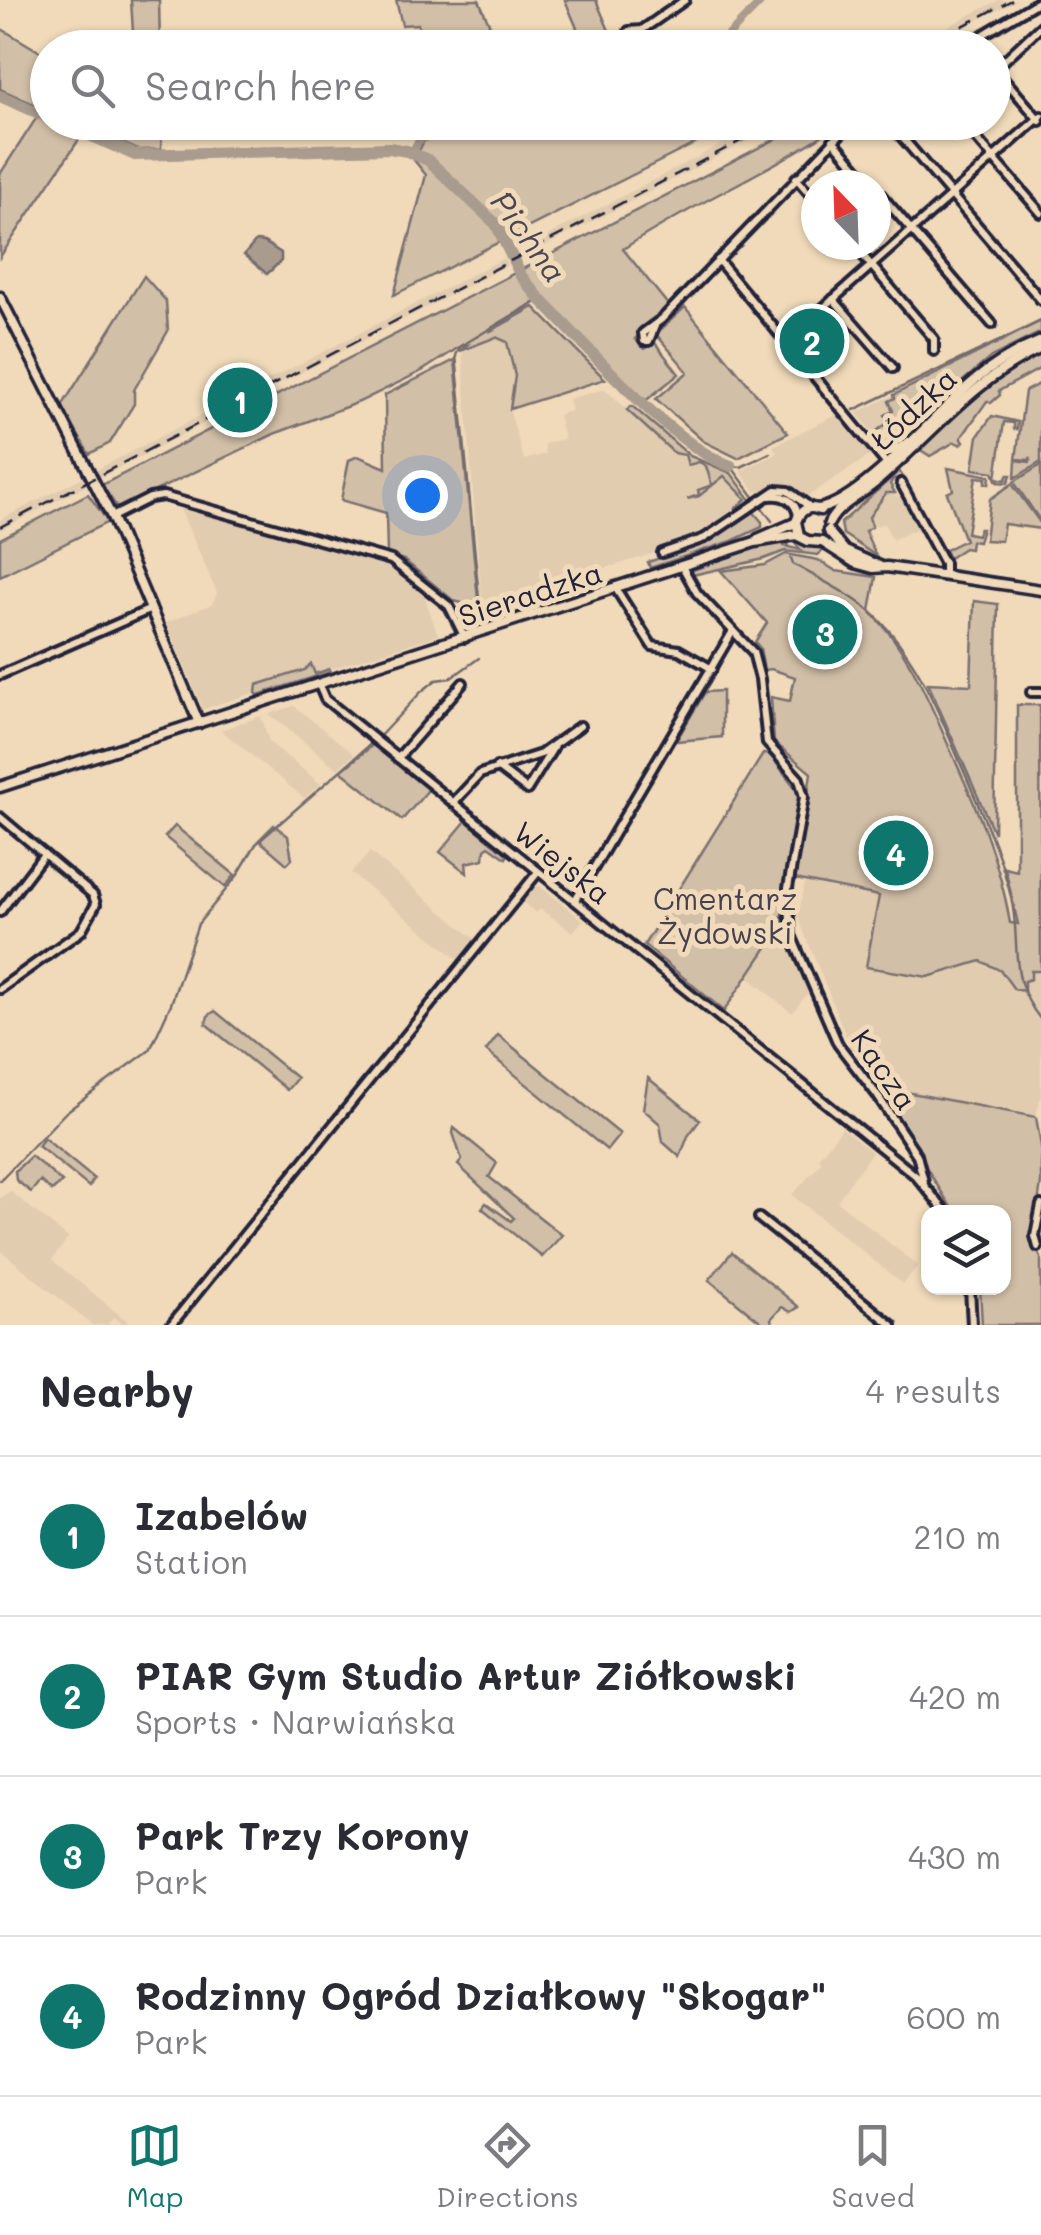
<!DOCTYPE html>
<html lang="en">
<head>
<meta charset="utf-8">
<style>
	:root { --surface:#fff; --page:#f2f2f3; --text:#2b2b33; --muted:#7c7c81; --line:#e1e1e2; --accent:#0f766e }
	body { margin:0; font-family:Mali,sans-serif; background:var(--page); color:var(--text) }
	.controls { position:absolute; right:30px; bottom:30px; display:grid; overflow:hidden; border-radius:20px; box-shadow:0 2px 8px #0004 }
	.controls button { width:90px; height:90px; display:grid; place-items:center; padding:0; border:0; border-bottom:2px solid var(--line); background:var(--surface); color:var(--text); font:50px sans-serif }
	.compass { position:absolute; left:801px; top:170px; width:90px; height:90px; border-radius:50%; background:var(--surface); box-shadow:0 2px 8px #0004; rotate:337deg }
	.you { position:absolute; left:422px; top:495px; width:35px; height:35px; margin:-25px; border:8px solid #fff; border-radius:50%; background:#1a73e8; box-shadow:0 0 0 15px #1a73e833 }
	.badge { display:grid; place-items:center; width:65px; height:65px; border-radius:50%; background:var(--accent); color:#fff; font-size:32px; font-weight:700 }
	.pin { position:absolute; translate:-50% -50%; border:5px solid #fff; box-shadow:0 2px 10px #0006 }
	.list { margin:0; padding:0; list-style:none }
	h2 { display:flex; justify-content:space-between; align-items:center; height:130px; margin:0; padding:0 40px; font-size:42px }
	h2 small { font-size:32px; font-weight:400; color:var(--muted) }
	.list li { display:grid; grid-template-columns:65px 1fr auto; gap:30px; align-items:center; box-sizing:border-box; height:160px; padding:0 40px; border-top:2px solid var(--line) }
	.list b { display:block; font-size:38px; white-space:nowrap }
	.list p { margin:0; font-size:32px; white-space:nowrap; color:var(--muted) }
	.list em { font-size:32px; font-style:normal; color:var(--muted) }
	.icon { flex:none; width:55px; height:55px; fill:none; stroke:currentColor; stroke-width:2; stroke-linecap:round; stroke-linejoin:round }
	.map { position:relative; flex:none; width:1041px; height:1325px; overflow:hidden }
	.search { position:absolute; background:var(--surface); box-shadow:0 2px 8px #0004; left:30px; right:30px; top:30px; height:110px; display:flex; align-items:center; gap:25px; box-sizing:border-box; padding:0 35px; border-radius:55px; color:var(--muted); font-size:38px }
	.sheet { height:770px; background:var(--surface) }
	nav { display:flex; justify-content:space-around; align-items:center; box-sizing:border-box; height:140px; border-top:2px solid var(--line); background:var(--surface); font-size:28px; color:var(--muted) }
	nav a { display:grid; justify-items:center; gap:5px }
	nav .on { color:var(--accent) }
	.map>svg:first-child { display:block }
</style>
</head>
<body>
<div class="map">
<svg width="1041" height="1325" viewBox="0 0 1041 1325">
	<rect width="100%" height="100%" fill="#f0dab9"/>
	<filter id="ink" filterUnits="userSpaceOnUse"><feTurbulence type="fractalNoise" baseFrequency=".01" numOctaves="2"/><feDisplacementMap in="SourceGraphic" scale="20" xChannelSelector="R" yChannelSelector="G"/><feConvolveMatrix kernelMatrix="1 2 1 2 8 2 1 2 1" color-interpolation-filters="sRGB"/></filter>
	<g filter="url(#ink)">
		<g fill="#e1ccb0">
			<path d="M999 0H1017L926 47H908Z"/>
			<path d="M764 122 782 123 522 258 518 251Z"/>
			<path d="M504 258 508 265 97 479 94 471Z"/>
			<path d="M496 337 507 342 515 376 510 412 524 460 546 454 544 444 564 439 558 415 571 411 568 399 605 389 674 453 725 476 750 503 693 541 482 607 462 350Z"/>
			<path d="M894 395 903 408 887 446H884L857 413Z"/>
			<path d="M838 414 874 453 803 499 792 488 777 486 756 492 740 471 777 454 773 446Z"/>
			<path d="M87 475 91 483 0 530V520Z"/>
			<path d="M886 493 902 498 918 528 892 540 884 523 872 527 868 517Z"/>
			<path d="M180 509 194 513 200 511 395 565 421 587 438 635 203 709 166 623 212 604 217 593Z"/>
			<path d="M294 706 354 754 338 769 269 714Z"/>
			<path d="M261 716 269 742 321 784 304 798 221 730Z"/>
			<path d="M370 852 476 940 459 960 351 873Z"/>
			<path d="M805 881 1041 929V1095L1036 1117 875 1086 850 1046 798 917Z"/>
			<path d="M540 886 583 920 573 932 540 909 536 913 521 901 533 887Z"/>
			<path d="M780 928 810 990 792 1013 747 976Z"/>
			<path d="M842 1128 872 1152 837 1201 918 1266 903 1284 792 1195 822 1162 818 1158Z"/>
			<path d="M10 1191 68 1238 52 1260 132 1325H125L114 1317 107 1325H92L0 1250V1198Z"/>
		</g>
		<g fill="#d2bfa7" stroke="#7a7071" stroke-width="2.5">
			<path d="M131 0H159L160 47H134Z"/>
			<path d="M396 0H479L499 47H420L418 24 402 25Z"/>
			<path d="M565 0H596L616 47H585Z"/>
			<path d="M0 28 47 56V110L0 89Z"/>
			<path d="M37 117 82 135 0 257V174Z"/>
			<path d="M76 123H162L161 149 138 150Z"/>
			<path d="M472 123V122L736 123 394 295 426 175 414 160 424 141Z"/>
			<path d="M807 123H841C772 171 693 203 623 249L669 306 635 339 645 349 655 343 679 374 644 402 540 300 489 332 534 307 605 379 510 409 515 376 507 342 496 337 460 351 467 345 461 346 422 371 359 402 274 434 118 509 102 485Z"/>
			<path d="M144 276 166 301 168 331 134 390V404L110 443 89 454 62 406Z"/>
			<path d="M685 307 788 433 738 458 703 441 656 399 688 372 656 334Z"/>
			<path d="M1041 321V332L991 357 887 446 874 433 889 422 885 415 893 411 889 401 895 398 894 395Z"/>
			<path d="M1041 350V368L999 391 1000 395 991 403 987 401 961 438 964 441 961 445 955 442 930 456 916 447 984 383Z"/>
			<path d="M455 360 480 620H483L482 607 508 598 510 607 489 620 466 628 462 603 454 601 404 560 387 554 386 513 341 500 349 460 358 456 386 468 385 395Z"/>
			<path d="M1041 383V462L1015 478 1016 460 1030 462 1031 457 1029 460 1016 459 1025 391Z"/>
			<path d="M632 406 690 456 731 473 751 500 741 509 736 508 746 499 724 476 699 496 687 499 699 495 698 490 712 485 706 466 699 462 688 465 685 455 674 453 627 410Z"/>
			<path d="M992 416 1018 422 1017 429H1014V423L1004 422 996 478 1006 480 1007 475H1011L1008 483 997 482 993 472 973 469 978 436Z"/>
			<path d="M1041 465V522L1014 482Z"/>
			<path d="M948 468 990 476 989 484 985 483 986 478 976 477 967 533 977 535 979 529H982L978 542 971 541 970 549 964 548 949 558 945 550 965 540 947 493 953 490Z"/>
			<path d="M899 471 903 477 893 479 890 484 895 493H886L869 517 872 527 865 531 876 556 843 534 841 523Z"/>
			<path d="M1012 484 1041 524V529L1004 524 1001 541 985 540 990 499Z"/>
			<path d="M88 494 108 522 0 576V539Z"/>
			<path d="M752 510 762 522V527L732 541 650 568 648 562 702 544Z"/>
			<path d="M790 538 826 548 818 555 785 551 764 559 692 575 693 570 780 539 784 546 801 550Z"/>
			<path d="M786 554 818 560 836 571 876 577 870 611C909 650 928 699 950 749 976 806 1000 860 1010 923L1018 924 1005 868 1017 871V705H1040L1041 971H1031V979L1024 981V991L1014 989 1001 971 981 961 928 977 866 967 879 896 795 879 811 773 774 742 771 697 790 701 795 677 771 669 764 670 760 648 755 642 767 623 721 571 765 565Z"/>
			<path d="M974 601 998 604 994 833 928 683 971 685Z"/>
			<path d="M311 664 315 674 329 669 330 672 258 695 256 693 257 685 305 670Z"/>
			<path d="M722 691V737L676 741 705 692Z"/>
			<path d="M374 744 429 789 402 820 341 771Z"/>
			<path d="M763 754 770 755 797 790 800 802 780 928 724 1011 644 945Z"/>
			<path d="M466 821 508 855 506 858 489 846 485 849 484 859 466 863 467 873 440 852Z"/>
			<path d="M274 825 288 836 292 859 287 864 259 840Z"/>
			<path d="M175 826 235 875 225 887 165 837Z"/>
			<path d="M215 1011 297 1078 287 1090 206 1024 208 1016Z"/>
			<path d="M498 1035 620 1134 607 1150 486 1051Z"/>
			<path d="M648 1078 700 1120 688 1136 680 1157 663 1142 660 1124 643 1109Z"/>
			<path d="M875 1086 1036 1117 1041 1146V1183L1033 1240 1041 1258V1325H982L980 1288H1004V1212H954Z"/>
			<path d="M454 1128 497 1163 489 1177 562 1235 542 1257 482 1208 486 1203 511 1221 514 1218 458 1165 462 1160 453 1133Z"/>
			<path d="M44 1138 94 1179 89 1187 38 1146Z"/>
			<path d="M31 1156 62 1182 52 1191 40 1181 31 1192 16 1180 15 1171Z"/>
			<path d="M732 1252 799 1307 791 1312 782 1307 771 1319 773 1325H765L709 1280Z"/>
		</g>
		<path fill="#a99b8e" stroke="#736b6d" stroke-width="2.5" d="M256 241 264 242 281 253V261L267 274 244 255Z"/>
		<g fill="none" stroke-linecap="round" stroke-linejoin="round">
			<g stroke="#736b6d" stroke-width="2.5">
				<path d="M854 410 1041 321"/>
				<path d="M770 453 741 467 731 466 772 521"/>
				<path d="M786 542 789 546"/>
				<path d="M791 558 793 564C819 579 849 593 871 612 920 657 940 717 966 776 983 816 1001 855 1011 897 1022 946 1006 976 1041 1020"/>
				<path d="M481 619 456 355 461 346 540 299"/>
				<path d="M378 738 421 692 436 680 451 678 479 658"/>
				<path d="M0 1180 66 1112 150 1050 171 1004 198 924 237 876 256 844 373 742"/>
			</g>
			<g stroke="#a99b8e" stroke-width="8">
				<path d="M716 48 763 0"/>
				<path d="M412 152 419 140 464 122"/>
			</g>
			<g stroke="#a99b8e" stroke-width="12">
				<path d="M0 96 48 117"/>
				<path d="M60 122 135 155 389 148 407 151 428 160 496 224 521 276 540 299C586 345 673 447 731 466"/>
			</g>
			<g stroke="#22223b" stroke-width="14">
				<g id="street">
					<path d="M629 31 642 30 685 0"/>
					<path d="M961 48 1041 0"/>
					<path d="M994 67 1040 121"/>
					<path d="M995 69 1041 26"/>
					<path d="M889 122 1041 300"/>
					<path d="M962 122 1041 213"/>
					<path d="M833 140 872 185"/>
					<path d="M796 178 816 201"/>
					<path d="M876 189 992 324"/>
					<path d="M854 245 934 339V351"/>
					<path d="M718 260 890 468"/>
					<path d="M833 299 893 368"/>
					<path d="M655 326 649 341H644L643 333 662 319 852 122"/>
					<path d="M787 340 1041 116"/>
					<path d="M879 450 891 452 908 441"/>
					<path d="M901 483 944 563V575"/>
					<path d="M769 496C784 494 796 501 798 516"/>
					<path d="M112 517 150 498 163 496 391 560 449 606 465 638"/>
					<path d="M662 553 705 538 776 490 788 491 810 507"/>
					<path d="M683 568 697 593 753 652 760 679 767 743 799 779 804 797 788 888 791 935 838 1044 877 1095 917 1155 924 1182"/>
					<path d="M616 589 652 646 679 650 712 669"/>
					<path d="M0 675 151 609"/>
					<path d="M319 685 325 699 372 737 916 1176 946 1212"/>
					<path d="M1031 692H1041"/>
					<path d="M398 758 463 683"/>
					<path d="M497 767 527 790 553 748"/>
					<path d="M453 803 480 774 541 754 580 726"/>
					<path d="M0 817 44 854 0 912"/>
					<path d="M575 900 733 631"/>
					<path d="M0 989 81 931 96 904 93 895 44 854"/>
					<path d="M759 1218 892 1325"/>
					<path d="M1038 1247 1035 1236 1041 1205"/>
					<path d="M970 1288 972 1325"/>
					<path d="M171 1325 538 872"/>
				</g>
			</g>
			<g stroke="#22223b" stroke-width="15">
				<g id="secondary">
					<path d="M0 297 112 517 199 723"/>
					<path d="M818 509C861 503 938 411 974 381 994 364 1017 351 1041 341"/>
					<path d="M829 523C838 505 861 495 876 482 931 435 974 379 1041 348"/>
					<path d="M828 531 845 551 879 566"/>
					<path d="M799 535 796 522C800 510 808 505 820 510"/>
					<path d="M758 539 795 523"/>
					<path d="M0 787 755 542 796 535 808 541 822 542 855 563 873 568 887 567 1041 590"/>
				</g>
			</g>
			<use href="#street" stroke="#f0dab9" stroke-width="6"/>
			<use href="#secondary" stroke="#f0dab9" stroke-width="8"/>
			<g stroke="#22223b" stroke-width="2.5" stroke-dasharray="15 8" stroke-linecap="butt">
				<path d="M921 48 1012 0"/>
				<path d="M0 527 777 122"/>
			</g>
		</g>
	</g>
	<g text-anchor="middle" dominant-baseline="central" stroke-width="10" stroke-linejoin="round" paint-order="stroke">
		<g font-size="30" fill="#22223b" stroke="#f0dab9">
			<text transform="translate(913 408) rotate(-43)">Łódzka</text>
			<text transform="translate(530 593) rotate(-18)">Sieradzka</text>
			<text transform="translate(563 862) rotate(38)">Wiejska</text>
			<text transform="translate(885 1069) rotate(55)">Kacza</text>
		</g>
		<g font-size="30" fill="#454151" stroke="#f0dab9">
			<text x="725" y="898">Cmentarz<tspan x="725" dy="34">Żydowski</tspan></text>
		</g>
		<g font-size="32" font-style="italic" fill="#4a4654" stroke="#f0dab9">
			<text transform="translate(530 236) rotate(54)">Pichna</text>
		</g>
	</g>
</svg>
<div class="controls">
<button><svg class="icon" aria-label="layers" viewBox="0 0 24 24"><path d="M12 4l9 5-9 5-9-5zM3 14l9 5 9-5"/></svg></button>
</div>
<svg class="compass" viewBox="-18 -18 36 36"><path d="M0-13l5 13h-10z" fill="#e53935"/><path d="M0 13l5-13h-10z" fill="#7c7c81"/></svg>
<div class="you"></div>
<div class="pin badge" style="left:240px;top:400px">1</div>
<div class="pin badge" style="left:812px;top:341px">2</div>
<div class="pin badge" style="left:825px;top:632px">3</div>
<div class="pin badge" style="left:896px;top:853px">4</div>
<div class="search"><svg class="icon" aria-label="search" viewBox="0 0 24 24"><circle cx="10" cy="10" r="6"/><path d="M15 15l6 6"/></svg>Search here</div>
</div>
<section class="sheet">
<h2>Nearby<small>4 results</small></h2>
<ul class="list">
<li><span class="badge">1</span><div><b>Izabelów</b><p>Station</p></div><em>210 m</em></li>
<li><span class="badge">2</span><div><b>PIAR Gym Studio Artur Ziółkowski</b><p>Sports · Narwiańska</p></div><em>420 m</em></li>
<li><span class="badge">3</span><div><b>Park Trzy Korony</b><p>Park</p></div><em>430 m</em></li>
<li><span class="badge">4</span><div><b>Rodzinny Ogród Działkowy &quot;Skogar&quot;</b><p>Park</p></div><em>600 m</em></li>
</ul>
</section>
<nav>
<a class="on"><svg class="icon" aria-label="map" viewBox="0 0 24 24"><path d="M3 6l6-2 6 2 6-2v14l-6 2-6-2-6 2zM9 4v14M15 6v14"/></svg>Map</a>
<a><svg class="icon" aria-label="directions" viewBox="0 0 24 24"><path d="M12 3l9 9-9 9-9-9zM9 14v-3h6M13 9l2 2-2 2"/></svg>Directions</a>
<a><svg class="icon" aria-label="saved" viewBox="0 0 24 24"><path d="M7 4h10v16l-5-4-5 4z"/></svg>Saved</a>
</nav>
</body>
</html>
